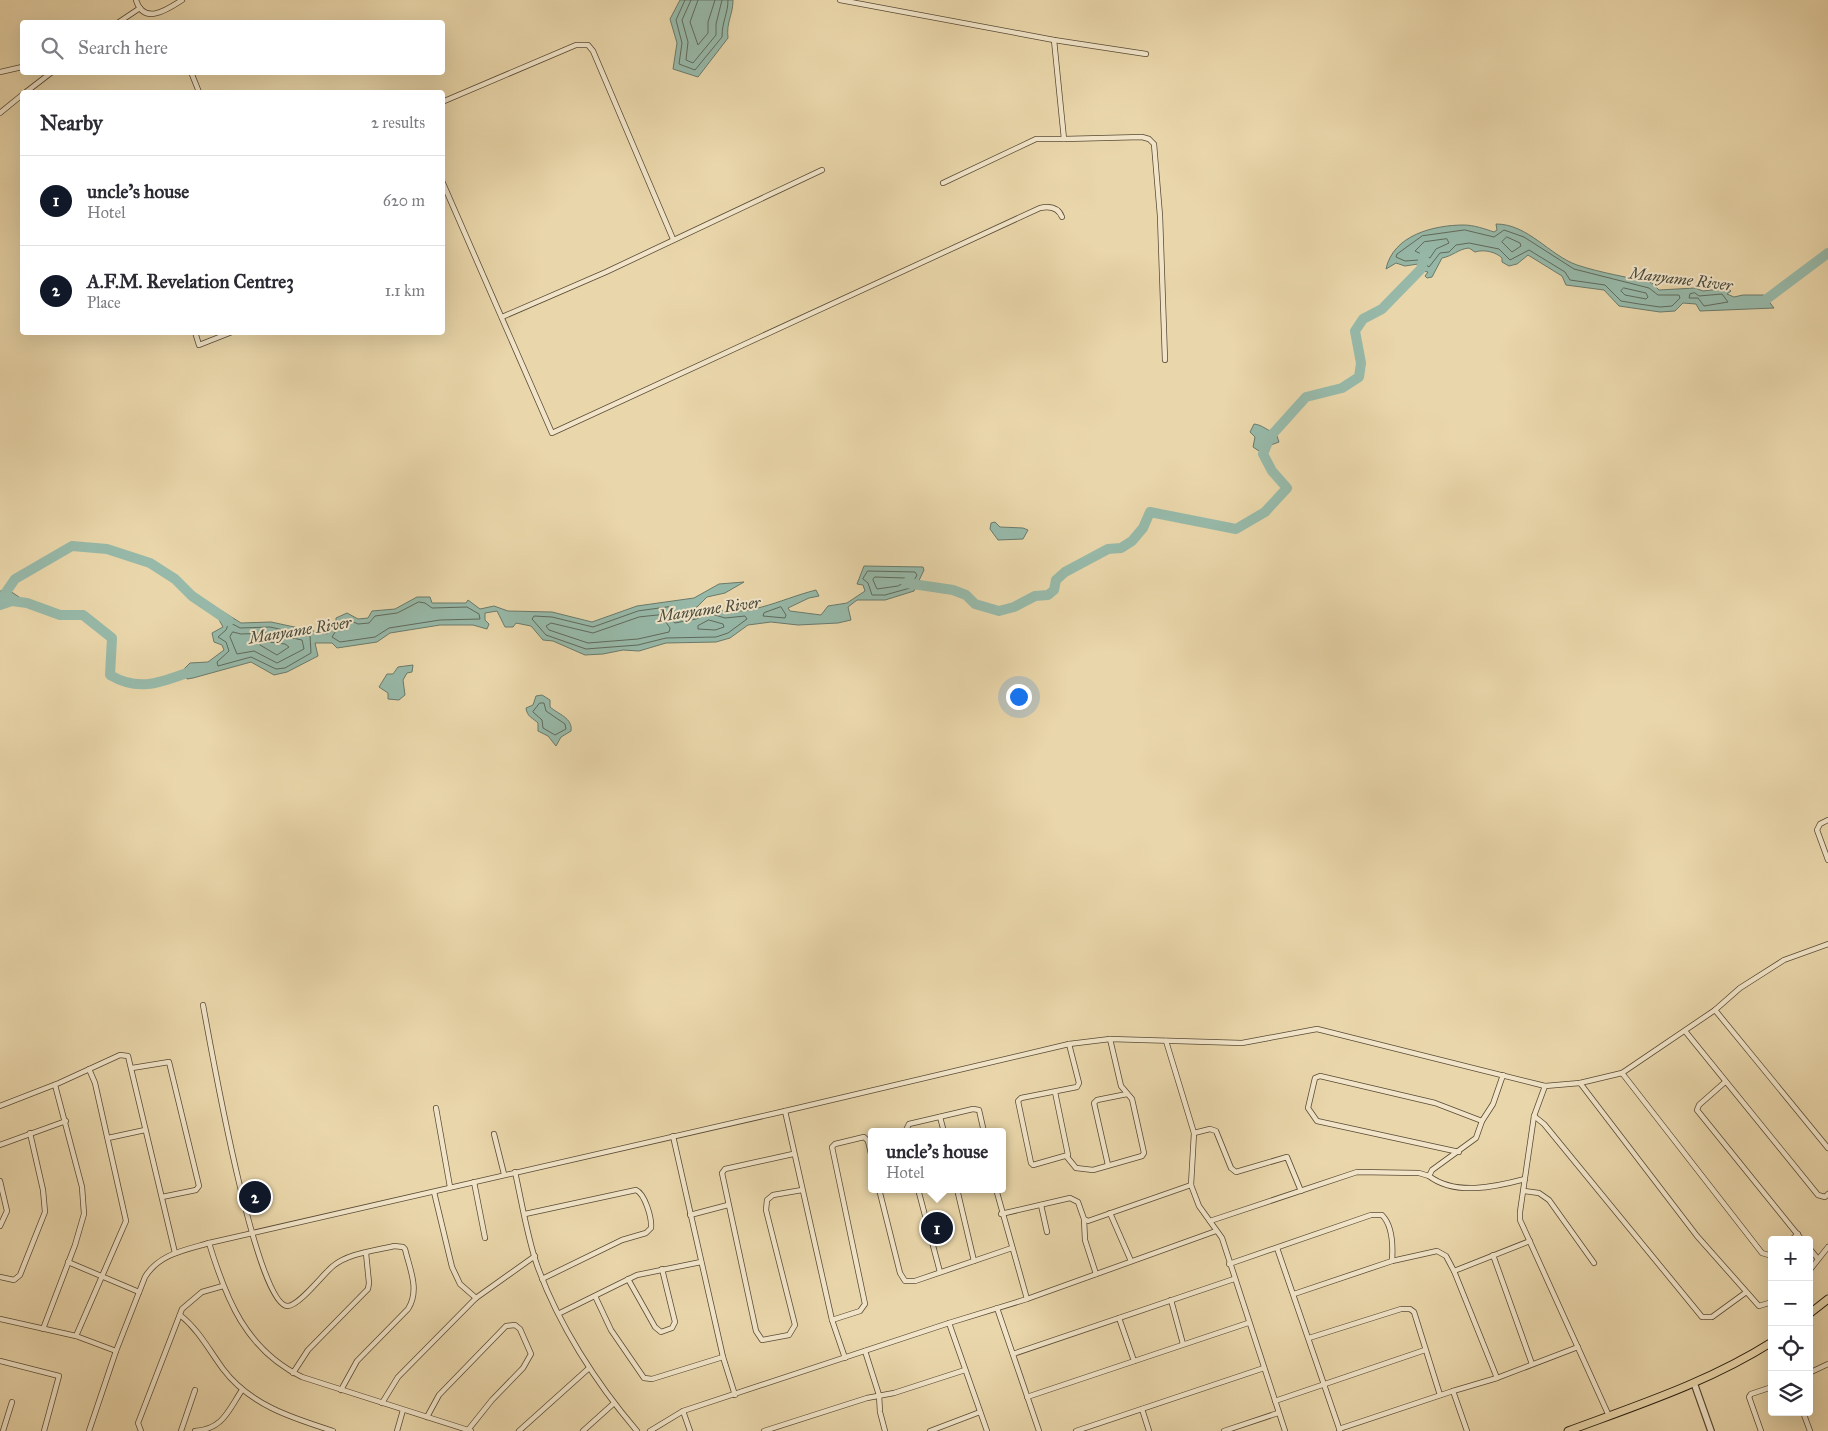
<!DOCTYPE html>
<html lang="en">
<head>
<meta charset="utf-8">
<style>
	:root { --surface:#fff; --page:#f2f2f3; --text:#2b2b33; --muted:#7c7c81; --line:#e1e1e2; --accent:#111827 }
	body { margin:0; font-family:"IM FELL Great Primer",serif; background:var(--page); color:var(--text) }
	.controls { position:absolute; right:15px; bottom:15px; display:grid; overflow:hidden; border-radius:5px; box-shadow:0 5px 20px #0002 }
	.controls button { width:45px; height:45px; display:grid; place-items:center; padding:0; border:0; border-bottom:1px solid var(--line); background:var(--surface); color:var(--text); font:25px sans-serif }
	.you { position:absolute; left:1018px; top:696px; width:18px; height:18px; margin:-12px; border:4px solid #fff; border-radius:50%; background:#1a73e8; box-shadow:0 0 0 8px #1a73e833 }
	.badge { display:grid; place-items:center; width:32px; height:32px; border-radius:50%; background:var(--accent); color:#fff; font-size:16px; font-weight:700 }
	.pin { position:absolute; translate:-50% -50%; border:2px solid #fff; box-shadow:0 1px 5px #0006 }
	.popup { position:absolute; left:868px; top:1128px; width:138px; height:65px; box-sizing:border-box; display:grid; place-content:center; border-radius:5px; background:var(--surface); filter:drop-shadow(0 1px 4px #0005); font-size:16px; white-space:nowrap; color:var(--muted) }
	.popup b { font-size:19px; color:var(--text) }
	.popup::after { content:''; position:absolute; left:50%; top:100%; margin-left:-10px; border:10px solid transparent; border-top-color:var(--surface) }
	.list { margin:0; padding:0; list-style:none }
	h2 { display:flex; justify-content:space-between; align-items:center; height:65px; margin:0; padding:0 20px; font-size:21px }
	h2 small { font-size:16px; font-weight:400; color:var(--muted) }
	.list li { display:grid; grid-template-columns:32px 1fr auto; gap:15px; align-items:center; box-sizing:border-box; height:90px; padding:0 20px; border-top:1px solid var(--line) }
	.list b { display:block; font-size:19px; white-space:nowrap }
	.list p { margin:0; font-size:16px; white-space:nowrap; color:var(--muted) }
	.list em { font-size:16px; font-style:normal; color:var(--muted) }
	.icon { flex:none; width:28px; height:28px; fill:none; stroke:currentColor; stroke-width:2; stroke-linecap:round; stroke-linejoin:round }
	.map { position:relative; flex:none; width:1828px; height:1431px; overflow:hidden }
	.search { position:absolute; background:var(--surface); box-shadow:0 5px 20px #0002; left:20px; top:20px; width:425px; height:55px; display:flex; align-items:center; gap:12px; box-sizing:border-box; padding:0 18px; border-radius:5px; color:var(--muted); font-size:19px }
	.panel { position:absolute; background:var(--surface); box-shadow:0 5px 20px #0002; left:20px; top:90px; width:425px; height:245px; border-radius:5px }
	.map>svg:first-child { display:block }
</style>
</head>
<body>
<div class="map">
<svg width="1828" height="1431" viewBox="0 0 1828 1431">
	<rect width="100%" height="100%" fill="#e9d6aa"/>
	<filter id="stains"><feTurbulence type="fractalNoise" baseFrequency=".004" numOctaves="4"/><feColorMatrix values="0 0 0 0 .2 0 0 0 0 .09 0 0 0 0 .02 0 0 0 .5 -.17"/></filter>
	<radialGradient id="worn" r=".72"><stop offset=".6" stop-color="#630" stop-opacity="0"/><stop offset="1" stop-color="#630" stop-opacity=".3"/></radialGradient>
	<g fill="#97b9a9" stroke="#6a7a6b">
		<path d="M680 0H733C733 15 726 22 728 38L698 77 673 69 677 43 670 19Z"/>
		<path d="M1496 224C1528 224 1549 255 1577 265 1601 273 1628 277 1652 283L1659 290 1695 288 1703 291 1728 288 1731 291 1727 294 1734 297 1743 295H1764L1774 308 1700 311 1696 304 1683 303 1675 311 1660 312 1619 306 1604 290 1566 285 1562 276 1528 255 1517 264 1509 266 1502 262V258C1496 252 1484 249 1475 252L1469 248C1458 249 1453 256 1442 258L1432 277 1427 278 1425 276 1428 272 1422 271 1418 264 1405 266 1396 263 1386 269C1393 235 1434 225 1464 225 1474 225 1485 229 1494 232L1497 230Z"/>
		<path d="M1254 424C1263 425 1267 431 1276 433L1279 442 1271 445 1265 455 1253 447 1255 437 1250 432Z"/>
		<path d="M995 522 1000 527 1023 528 1028 530 1023 539 998 540 990 529 991 523Z"/>
		<path d="M864 566 923 567 924 570 914 591 885 600H857L848 607 851 620 838 623 798 625 771 622 748 625 730 638 716 642 666 643 639 651 623 650 603 654 585 655 553 641 543 640 531 626 516 623 513 627H505L497 611 485 613V620L489 624 487 629 473 625H440L390 633 377 642 337 648 332 643H315L318 656 287 672 274 675 251 662 193 678 187 679 183 670 190 663 208 662 224 650 222 645 214 642 212 633 223 627 217 616 222 611 241 623 271 622 327 634 336 622V618L347 613 358 619 368 618 372 611 395 609 417 597H430L432 603H466L468 600 480 609 494 606 508 611 552 612 592 622 637 606 694 598 719 584 744 582 725 593 707 597 697 607 675 614V618L695 615 707 608C748 619 777 600 816 590L819 596 809 598 788 608 790 611 821 615 828 606 847 603 865 591 863 585 857 584Z"/>
		<path d="M0 591H10L22 599V605L15 604 0 608Z"/>
		<path d="M413 665 412 672 407 673 403 680 405 695 399 700 388 699V693L379 687 387 674H393L398 667Z"/>
		<path d="M542 695 550 700V707C558 714 573 718 571 731L561 737 556 746 548 736 538 731V723C533 718 527 717 526 708L533 705 536 696Z"/>
	</g>
	<g fill="none" stroke-linecap="round" stroke-linejoin="round">
		<g stroke="#5f6a5c" stroke-width="1">
			<path d="M685 0 676 20 682 43 679 64 695 70 722 37C722 21 728 14 728 0"/>
			<path d="M691 0 682 20 688 42 686 60 693 63 716 35V24L722 0"/>
			<path d="M698 0 690 22 698 45 708 33V22L715 0"/>
			<path d="M1465 230 1494 237 1504 230 1524 237 1574 269 1649 288 1658 295H1679L1680 298 1672 306 1660 307 1639 304 1621 301 1605 285 1570 280 1565 272 1529 250 1510 260 1499 249 1469 243 1456 245 1449 252 1440 253 1429 267 1419 260 1405 261 1396 257 1397 254 1422 236Z"/>
			<path d="M1507 237 1520 243 1521 246 1512 252 1502 242Z"/>
			<path d="M1447 239 1449 243 1436 249 1430 258 1415 251 1424 242Z"/>
			<path d="M1624 288 1646 293 1648 297 1646 299 1625 295 1621 291Z"/>
			<path d="M1695 293 1699 296 1722 294 1728 302 1704 306 1698 298H1689L1690 294Z"/>
			<path d="M868 571 915 572 917 575 910 588 885 595H872L868 583 863 579Z"/>
			<path d="M875 577 905 578 907 581 898 586 877 589 873 580Z"/>
			<path d="M419 602 425 603 432 608 467 607 479 614 480 619 440 620 389 628 375 637 340 642 332 637 342 621 347 619 358 624 369 623 375 616 397 613Z"/>
			<path d="M669 607 671 609 670 619 675 623 696 619 708 613 725 618 745 616 747 619 728 633 716 637 666 638 638 645 586 649 546 635 532 619 534 616 552 617 593 627 638 611Z"/>
			<path d="M781 607 786 615 785 618 763 616 764 613Z"/>
			<path d="M661 615 670 628 669 632 638 639 588 643 549 630 546 626 551 623 593 633 639 617Z"/>
			<path d="M709 620 723 624 724 627 715 630 698 629V626Z"/>
			<path d="M229 622 240 628 270 627 310 636 311 653 285 668 276 669 251 657 218 666 217 662 229 651 226 642 218 637 226 630Z"/>
			<path d="M233 632 241 634 270 633 302 640 304 649 277 663 254 651 237 654 230 637Z"/>
			<path d="M261 641 285 644 289 647 277 655 260 645Z"/>
			<path d="M540 703H544L546 711 565 724 566 729 555 735 543 728 542 720 533 712Z"/>
		</g>
		<g stroke="#97b9a9" stroke-width="10">
			<path d="M1755 301H1764L1828 253"/>
			<path d="M906 583 953 590 966 595 975 604 999 611 1014 607 1035 596 1048 595 1054 590 1056 580 1065 572 1108 549 1121 548 1132 541 1143 528 1150 512 1236 529 1265 512 1287 488 1272 471 1263 454 1270 437 1306 397 1342 388 1359 377 1361 363 1355 331 1363 319 1382 309 1421 269 1424 256"/>
			<path d="M0 601 15 579 72 546 107 549 150 563 175 579 192 596 229 621"/>
			<path d="M0 605 12 601 27 603 60 615H83L112 638 110 675C142 694 165 680 198 669"/>
		</g>
		<g stroke="#584a35" stroke-width="6">
			<g id="minor">
				<path d="M136 0C144 26 168 9 182 0"/>
				<path d="M840 0 1054 40 1146 54"/>
				<path d="M119 22 140 8"/>
				<path d="M1054 40 1064 139 1142 137 1149 139 1154 144 1160 216 1165 360"/>
				<path d="M0 72 22 67"/>
				<path d="M191 72 199 92"/>
				<path d="M26 92 52 72"/>
				<path d="M442 102 576 45H588L593 51 673 239"/>
				<path d="M0 113 22 95"/>
				<path d="M442 181 552 433 1040 208C1049 206 1058 207 1062 217"/>
				<path d="M943 183 1036 139H1064"/>
				<path d="M502 317 606 272 822 170"/>
				<path d="M195 332 199 345 232 332"/>
				<path d="M1828 820 1820 824 1817 830 1828 860"/>
				<path d="M203 1005C210 1042 256 1308 288 1306 300 1305 323 1274 333 1266 349 1253 374 1251 394 1246L403 1247 405 1249C410 1270 420 1290 408 1309L357 1361 341 1390"/>
				<path d="M1715 1010 1828 1148"/>
				<path d="M1685 1031 1818 1195 1825 1197 1828 1194"/>
				<path d="M1166 1041 1194 1133 1191 1185 1199 1206 1222 1238 1285 1431"/>
				<path d="M132 1068 169 1062 199 1186 196 1190 162 1197"/>
				<path d="M1622 1073 1762 1253 1772 1256"/>
				<path d="M1503 1075 1493 1104 1482 1121 1476 1138 1432 1170 1429 1176C1455 1196 1495 1187 1525 1179"/>
				<path d="M1725 1082 1699 1105 1697 1110 1802 1240"/>
				<path d="M1580 1083 1622 1073 1715 1010 1740 988 1784 960 1828 944"/>
				<path d="M1545 1086 1580 1083 1697 1236 1759 1306 1772 1302"/>
				<path d="M1055 1092 1068 1155 1033 1165 1031 1163 1018 1101 1021 1098 1077 1087 1079 1083 1069 1044"/>
				<path d="M0 1106 59 1083 120 1055 128 1056 175 1253"/>
				<path d="M436 1108 450 1187"/>
				<path d="M785 1111 832 1320 845 1358"/>
				<path d="M1534 1116 1544 1124 1702 1317H1712L1745 1293"/>
				<path d="M940 1117 944 1132"/>
				<path d="M905 1132 909 1124 973 1109 979 1110 984 1132"/>
				<path d="M1194 1133 1210 1129 1216 1131 1231 1168 1236 1172 1287 1157 1301 1191"/>
				<path d="M494 1134 504 1174"/>
				<path d="M673 1136 723 1357 735 1395"/>
				<path d="M108 1138 145 1130"/>
				<path d="M0 1145 66 1121"/>
				<path d="M1459 1152 1317 1121 1308 1108 1315 1078 1320 1076 1435 1103 1482 1121"/>
				<path d="M793 1154 725 1169 722 1173 756 1331 762 1340 789 1335 795 1325 766 1210 767 1200 773 1195 802 1190"/>
				<path d="M1067 1157 1076 1168 1093 1170 1142 1156 1144 1153 1132 1099 1121 1086 1110 1039"/>
				<path d="M1108 1165 1094 1103 1097 1100 1127 1094"/>
				<path d="M515 1172C522 1203 527 1236 537 1265 558 1324 596 1383 637 1431"/>
				<path d="M0 1181 7 1211 0 1226"/>
				<path d="M474 1182 485 1238"/>
				<path d="M879 1189 900 1273 905 1281H915L1012 1248"/>
				<path d="M918 1189 940 1272"/>
				<path d="M957 1189 974 1261"/>
				<path d="M996 1189 1027 1299"/>
				<path d="M1524 1191 1539 1193 1549 1200 1594 1263"/>
				<path d="M434 1192 452 1267 460 1284 476 1298"/>
				<path d="M1041 1205 1047 1232"/>
				<path d="M1110 1213 1131 1261"/>
				<path d="M525 1214 636 1190C645 1194 652 1218 651 1228L646 1233 622 1240 542 1279"/>
				<path d="M1001 1214 1070 1198 1078 1202 1084 1219 1088 1221 1191 1185"/>
				<path d="M690 1215 728 1205"/>
				<path d="M1084 1219 1085 1240 1096 1274"/>
				<path d="M1210 1221 1357 1172 1419 1173 1429 1176"/>
				<path d="M1791 1240 1798 1234"/>
				<path d="M209 1243C226 1299 246 1350 302 1377L471 1431"/>
				<path d="M1277 1248 1340 1431"/>
				<path d="M1809 1248 1818 1259"/>
				<path d="M1493 1255 1532 1364"/>
				<path d="M1392 1261 1437 1251 1446 1256 1454 1271 1497 1378"/>
				<path d="M68 1262 139 1292"/>
				<path d="M1229 1264 1371 1215H1382C1393 1226 1393 1247 1392 1261L1294 1294"/>
				<path d="M1454 1271 1530 1241"/>
				<path d="M1809 1271 1828 1247"/>
				<path d="M0 1277 14 1280 20 1275 45 1212 43 1190 30 1133"/>
				<path d="M628 1279 655 1327 661 1332 672 1328 675 1322 662 1269"/>
				<path d="M595 1296 611 1330 644 1378 652 1379 723 1357"/>
				<path d="M1171 1300 1183 1344"/>
				<path d="M997 1308 1039 1431"/>
				<path d="M560 1313 637 1275 701 1262"/>
				<path d="M180 1315C199 1330 209 1350 223 1369 250 1405 292 1418 333 1431"/>
				<path d="M1119 1318 1134 1361"/>
				<path d="M0 1319 76 1336 116 1351"/>
				<path d="M832 1320 860 1311 865 1304 832 1147 835 1144 864 1137 868 1141 872 1158"/>
				<path d="M949 1323 987 1431"/>
				<path d="M43 1329 75 1245 84 1214 82 1187 55 1085"/>
				<path d="M76 1336 126 1221 95 1083 89 1069"/>
				<path d="M1309 1338 1401 1309H1410L1414 1312 1440 1395"/>
				<path d="M865 1351 879 1395 880 1412 885 1431"/>
				<path d="M1013 1354 1234 1279"/>
				<path d="M0 1361 59 1376 44 1431"/>
				<path d="M293 1373 308 1350 368 1289 369 1283 366 1253"/>
				<path d="M1809 1373 1828 1364"/>
				<path d="M1453 1391 1497 1378 1578 1347"/>
				<path d="M1027 1397 1248 1323"/>
				<path d="M1275 1401 1425 1350"/>
				<path d="M382 1403 398 1377 476 1298 535 1256"/>
				<path d="M1142 1409 1149 1431"/>
				<path d="M683 1411 690 1431"/>
				<path d="M1803 1412 1810 1431"/>
				<path d="M427 1417 439 1395 506 1326 515 1325 520 1329 531 1354 523 1368 492 1400 468 1430"/>
				<path d="M1339 1429 1453 1391 1467 1431"/>
				<path d="M3 1431 12 1402"/>
				<path d="M89 1431 116 1351 145 1277C159 1254 185 1250 209 1243L785 1111 1069 1044 1110 1039 1242 1043 1317 1029 1545 1086 1534 1116 1520 1212V1220L1609 1416"/>
				<path d="M141 1431 138 1423 140 1418 182 1309 202 1292 223 1286"/>
				<path d="M181 1431 195 1390"/>
				<path d="M195 1431C223 1429 228 1411 242 1390"/>
				<path d="M397 1431 403 1410"/>
				<path d="M519 1431 588 1369"/>
				<path d="M583 1431 613 1404"/>
				<path d="M650 1431 683 1411 949 1323 1027 1299 1216 1231"/>
				<path d="M764 1431 867 1398 894 1393 965 1370"/>
				<path d="M930 1431 980 1412"/>
				<path d="M1076 1431 1264 1368"/>
				<path d="M1224 1431 1278 1413"/>
				<path d="M1761 1431 1749 1397 1751 1394 1772 1387"/>
			</g>
		</g>
		<g stroke="#584a35" stroke-width="8">
			<path id="tertiary" d="M1694 1383 1711 1431"/>
		</g>
		<g stroke="#271b0e" stroke-width="9">
			<g id="primary">
				<path d="M1809 1314 1828 1299"/>
				<path d="M1568 1431C1638 1405 1709 1382 1772 1342"/>
			</g>
		</g>
		<use href="#minor" stroke="#f1e4c8" stroke-width="4.5"/>
		<use href="#tertiary" stroke="#f1e4c8" stroke-width="5.5"/>
		<use href="#primary" stroke="#e9d6aa" stroke-width="7"/>
	</g>
	<g text-anchor="middle" dominant-baseline="central" stroke-width="4" stroke-linejoin="round" paint-order="stroke">
		<g font-size="16" font-style="italic" fill="#494a3c" stroke="#f1e4c8">
			<text transform="translate(1681 279) rotate(7)">Manyame River</text>
			<text transform="translate(709 609) rotate(-8)">Manyame River</text>
			<text transform="translate(300 630) rotate(-9)">Manyame River</text>
		</g>
	</g>
	<rect width="100%" height="100%" filter="url(#stains)"/>
	<rect width="100%" height="100%" fill="url(#worn)"/>
</svg>
<div class="controls">
<button>+</button>
<button>−</button>
<button><svg class="icon" aria-label="locate" viewBox="0 0 24 24"><circle cx="12" cy="12" r="6"/><path d="M12 2v4M12 18v4M2 12h4M18 12h4"/></svg></button>
<button><svg class="icon" aria-label="layers" viewBox="0 0 24 24"><path d="M12 4l9 5-9 5-9-5zM3 14l9 5 9-5"/></svg></button>
</div>
<div class="you"></div>
<div class="pin badge" style="left:937px;top:1228px">1</div>
<div class="popup"><b>uncle’s house</b>Hotel</div>
<div class="pin badge" style="left:255px;top:1197px">2</div>
<div class="search"><svg class="icon" aria-label="search" viewBox="0 0 24 24"><circle cx="10" cy="10" r="6"/><path d="M15 15l6 6"/></svg>Search here</div>
<section class="panel">
<h2>Nearby<small>2 results</small></h2>
<ul class="list">
<li><span class="badge">1</span><div><b>uncle’s house</b><p>Hotel</p></div><em>620 m</em></li>
<li><span class="badge">2</span><div><b>A.F.M. Revelation Centre3</b><p>Place</p></div><em>1.1 km</em></li>
</ul>
</section>
</div>
</body>
</html>
